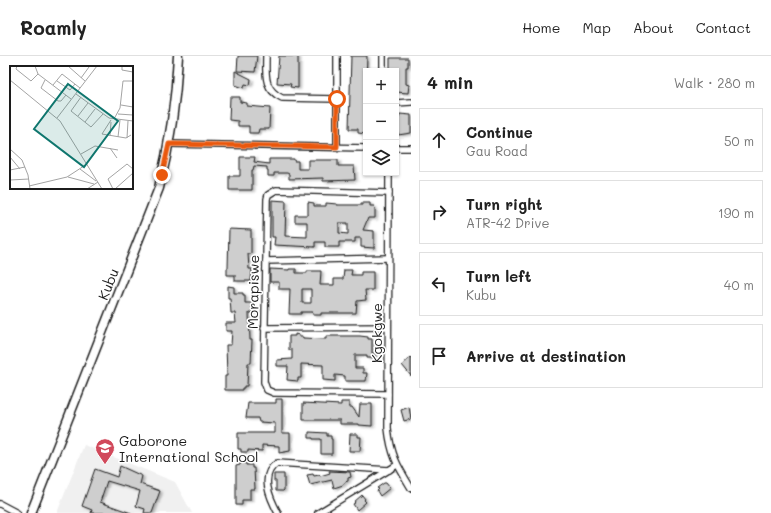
<!DOCTYPE html>
<html lang="en">
<head>
<meta charset="utf-8">
<style>
	:root { --surface:#fff; --page:#f6f6f6; --text:#222; --muted:#767676; --line:#e0e0e0 }
	body { margin:0; font-family:Mali,sans-serif; background:var(--page); color:var(--text) }
	.controls { position:absolute; right:12px; top:12px; display:grid; overflow:hidden; border-radius:0px; box-shadow:0 1px 3px #0004 }
	.controls button { width:36px; height:36px; display:grid; place-items:center; padding:0; border:0; border-bottom:1px solid var(--line); background:var(--surface); color:var(--text); font:20px sans-serif }
	.stop { position:absolute; width:12px; height:12px; margin:-9px; border:3px solid #ea580c; border-radius:50%; background:#fff }
	.stop.end { background:#ea580c; border-color:#fff; box-shadow:0 1px 4px #0008 }
	.list { margin:0; padding:0; list-style:none }
	h2 { display:flex; justify-content:space-between; align-items:center; height:52px; margin:0; padding:0 16px; font-size:17px }
	h2 small { font-size:13px; font-weight:400; color:var(--muted) }
	.list li { display:grid; grid-template-columns:26px 1fr auto; gap:12px; align-items:center; box-sizing:border-box; height:64px; margin:0 8px 8px; padding:0 8px; border:1px solid var(--line); border-radius:0px }
	.list b { display:block; font-size:15px; white-space:nowrap }
	.list p { margin:0; font-size:13px; white-space:nowrap; color:var(--muted) }
	.list em { font-size:13px; font-style:normal; color:var(--muted) }
	.icon { flex:none; width:22px; height:22px; fill:none; stroke:currentColor; stroke-width:2; stroke-linecap:round; stroke-linejoin:round }
	.map { position:relative; flex:none; width:411px; height:457px; overflow:hidden }
	header { display:flex; align-items:center; gap:24px; box-sizing:border-box; height:56px; padding:0 20px; background:var(--surface); border-bottom:1px solid var(--line) }
	header strong { font-size:19px }
	nav { display:flex; gap:22px; margin-inline-start:auto; font-size:14px }
	main { display:flex }
	aside { flex:1; background:var(--surface) }
	.map>svg:first-child { display:block }
</style>
</head>
<body>
<header>
<strong>Roamly</strong>
<nav><a>Home</a><a>Map</a><a>About</a><a>Contact</a></nav>
</header>
<main>
<div class="map">
<svg width="411" height="457" viewBox="0 0 411 457">
	<defs>
		<filter id="shadow"><feDropShadow dx="2.5" dy="1.5" stdDeviation="1" flood-color="#0004"/></filter>
	</defs>
	<rect width="100%" height="100%" fill="#fff"/>
	<filter id="ink" filterUnits="userSpaceOnUse"><feTurbulence type="fractalNoise" baseFrequency=".025" numOctaves="2"/><feDisplacementMap in="SourceGraphic" scale="8" xChannelSelector="R" yChannelSelector="G"/><feConvolveMatrix kernelMatrix="1 2 1 2 8 2 1 2 1" color-interpolation-filters="sRGB"/></filter>
	<g filter="url(#ink)">
		<path fill="#f0f0f0" d="M84 389 175 426 192 457H57Z"/>
		<g fill="#cecece" stroke="#1c1c1c" fill-rule="evenodd" filter="url(#shadow)">
			<path d="M238 0H257L255 16 237 15Z"/>
			<path d="M279 0H298V32L290 31 291 28 277 27Z"/>
			<path d="M351 0H367L365 52 366 78 358 77V73H349Z"/>
			<path d="M390 2H408V11H406V28L409 29 408 37 396 36V15H390Z"/>
			<path d="M235 15 251 23 250 29 245 28 244 32 235 29Z"/>
			<path d="M230 41H240V46L247 47V50L270 52 269 73H259L258 77H249V70H238V65L229 64Z"/>
			<path d="M400 58 411 59V77L398 79V64Z"/>
			<path d="M240 101H255L254 106 269 108V103H294V105H298V113H308V104H338V110H354L355 124 323 125V122L289 123V118L287 117H274V120H268V114H267V111L254 110 253 114H252V134H229V120H240Z"/>
			<path d="M272 144 286 145 285 180 307 181V166H295V159H308V146L314 147V150H326V147L337 148V149H362V147H370V150H374L375 153V162H368L363 174 374 175V192L361 191V182H355V186H339V191H325V186H315V191L274 189 275 181H272ZM339 167H348V178L339 177Z"/>
			<path d="M229 173 251 174V198H248L249 213H252L251 225H235V219H227V212H228Z"/>
			<path d="M270 213 289 214V213H296V217H307V215H321L320 229H334V223H343L344 214H352L351 219H361V216H373V234H365L366 244 357 245 356 257H321V259H313V256H301V258H289L290 233H279V226H270ZM302 233H311V247H302Z"/>
			<path d="M228 230 234 231V237H243V239H245V247H252V257H249L250 284H252L251 307H248L247 330H244V332H242V334H225V320H227L226 289H231L232 275H226V267H236L235 257H231L230 242H228Z"/>
			<path d="M295 278 299 279V281H303V282L326 283V280H360L368 281V283H372V297L375 298V302H367V299H355V312H363V317H367L366 325H345V320L335 319V325L323 324V309L301 308V322H298V325L287 324 288 310H277V304L292 303V294H289V280H295Z"/>
			<path d="M411 301V320L402 309Z"/>
			<path d="M276 343H282V377H290V395L279 397V390L262 389V395L248 394V396H241V393H238V377H275V367L259 366 258 362H246L248 347H276Z"/>
			<path d="M341 346H349V351H352L359 361 360 348H372V370L359 369V368H340V364H303V347L341 349Z"/>
			<path d="M409 351 411 363 404 365 401 354Z"/>
			<path d="M309 376 327 377V380H331V383H332V398H321V383H313V382H309Z"/>
			<path d="M350 378H358V381H361L360 395H349Z"/>
			<path d="M240 407H246V409H252V412H254L255 433H250V444H242V449H236V410L240 409Z"/>
			<path d="M120 410 142 420 140 428 160 435 152 457H144L145 453 136 450 140 435 107 425 100 446 131 457H91L92 454 82 450 95 413 117 421Z"/>
			<path d="M329 415 350 416 351 421 348 422V425L345 426 343 429 334 432 332 424 310 429 307 419 313 418 314 420 319 419 320 420 330 417Z"/>
			<path d="M274 418H284V434L283 435H276V425H274Z"/>
			<path d="M384 427H386L390 432 380 440 377 435 379 433 377 432Z"/>
			<path d="M362 439 365 443 364 444 366 446 357 454 353 448 355 447 354 446Z"/>
		</g>
		<g fill="none" stroke-linecap="round" stroke-linejoin="round">
			<g stroke="#1c1c1c" stroke-width="8">
				<g id="minor">
					<path d="M266 0C266 18 263 33 282 42L337 43"/>
					<path d="M383 0V15"/>
					<path d="M396 47 411 46"/>
					<path d="M169 88 366 92"/>
					<path d="M337 91V0"/>
					<path d="M396 92H411"/>
					<path d="M389 117 388 372C391 399 397 409 411 432"/>
					<path d="M266 205 388 202"/>
					<path d="M264 272 388 271"/>
					<path d="M388 338 274 337 267 334 264 326 267 143 268 139 276 134 389 137"/>
					<path d="M0 448 17 457"/>
					<path d="M278 457C270 442 259 419 277 407L389 414"/>
					<path d="M318 457 397 409"/>
				</g>
			</g>
			<g stroke="#1c1c1c" stroke-width="11">
				<path id="secondary" d="M31 457 159 132C170 88 176 45 178 0"/>
			</g>
			<use href="#minor" stroke="#fff" stroke-width="5.5"/>
			<use href="#secondary" stroke="#fff" stroke-width="8"/>
		</g>
	</g>
	<g fill="none" stroke-linecap="round" stroke-linejoin="round" filter="url(#ink)">
		<path stroke="#ea580c" stroke-width="5" d="M162 119 169 88 337 91V43"/>
	</g>
	<defs>
		<g id="school-pin" transform="scale(1)"><path d="M0 17L-7.5 6A9.5 9.5 0 1 1 7.5 6Z" fill="#d1495b" stroke="#fff"/><path d="M0-5L7-2L0 1L-7-2ZM-4 1L0 2.5L4 1V4Q0 6-4 4Z" fill="#fff"/></g>
	</defs>
	<g fill-rule="evenodd">
		<use href="#school-pin" x="105" y="392"/>
	</g>
	<g text-anchor="middle" dominant-baseline="central" stroke-width="3" stroke-linejoin="round" paint-order="stroke">
		<g font-size="14" fill="#1c1c1c" stroke="#fff">
			<text transform="translate(108 228) rotate(-68)">Kubu</text>
			<text transform="translate(253 236) rotate(-89)">Morapiswe</text>
			<text transform="translate(376 277) rotate(-90)">Kgokgwe</text>
		</g>
		<g font-size="14" fill="#1c1c1c" stroke="#fff" text-anchor="start">
			<text x="119" y="384">Gaborone<tspan x="119" dy="16">International School</tspan></text>
		</g>
	</g>
	<g transform="translate(10 10)">
		<rect width="123" height="123" fill="#fff"/>
		<path fill="none" stroke="#a4a4a4" stroke-width="1" d="M7 0 6 3 21 15 28 8M25 0 28 8 61 33M58 0 75 15M112 0V4L123 6M71 12 79 1M0 14 50 55 92 123M35 14 31 22 48 35H51L56 29M47 15 60 24 65 18M43 19 52 8 70 22M66 28 99 52 123 55M71 31 61 45 81 61 93 48M111 39 123 41M108 48 123 49M68 50 78 37M47 52 87 0M104 53 110 42 113 15H123M101 54 92 68 116 72 121 69M75 56 85 43M100 70 101 56M108 71 110 54M117 72 118 55M100 82 107 92M0 83 12 94 18 109 20 123M71 88 85 80 108 84M0 91 10 103M70 103 86 115M0 104 15 101M58 111 84 118M0 114 19 113M19 120 57 111 77 98M77 123 88 116M103 123 98 113 117 98 123 103M105 123 123 107"/>
		<path fill="#0f766e" fill-opacity="0.15" stroke="#0f766e" stroke-width="2" d="M58 18 108 55 74 101 24 63Z"/>
		<rect width="123" height="123" fill="none" stroke="#1c1c1c" stroke-width="2"/>
	</g>
</svg>
<div class="controls">
<button>+</button>
<button>−</button>
<button><svg class="icon" aria-label="layers" viewBox="0 0 24 24"><path d="M12 4l9 5-9 5-9-5zM3 14l9 5 9-5"/></svg></button>
</div>
<div class="stop" style="left:337px;top:43px"></div>
<div class="stop end" style="left:162px;top:119px"></div>
</div>
<aside>
<h2>4 min<small>Walk · 280 m</small></h2>
<ul class="list">
<li><svg class="icon" aria-label="ahead" viewBox="0 0 24 24"><path d="M12 20V5M6 11l6-6 6 6"/></svg><div><b>Continue</b><p>Gau Road</p></div><em>50 m</em></li>
<li><svg class="icon" aria-label="right" viewBox="0 0 24 24"><path d="M7 20v-9h11M14 6l5 5-5 5"/></svg><div><b>Turn right</b><p>ATR-42 Drive</p></div><em>190 m</em></li>
<li><svg class="icon" aria-label="left" viewBox="0 0 24 24"><path d="M17 20v-9H6M10 6l-5 5 5 5"/></svg><div><b>Turn left</b><p>Kubu</p></div><em>40 m</em></li>
<li><svg class="icon" aria-label="arrive" viewBox="0 0 24 24"><path d="M6 21V4h12l-3 4 3 4H6"/></svg><div><b>Arrive at destination</b></div></li>
</ul>
</aside>
</main>
</body>
</html>
